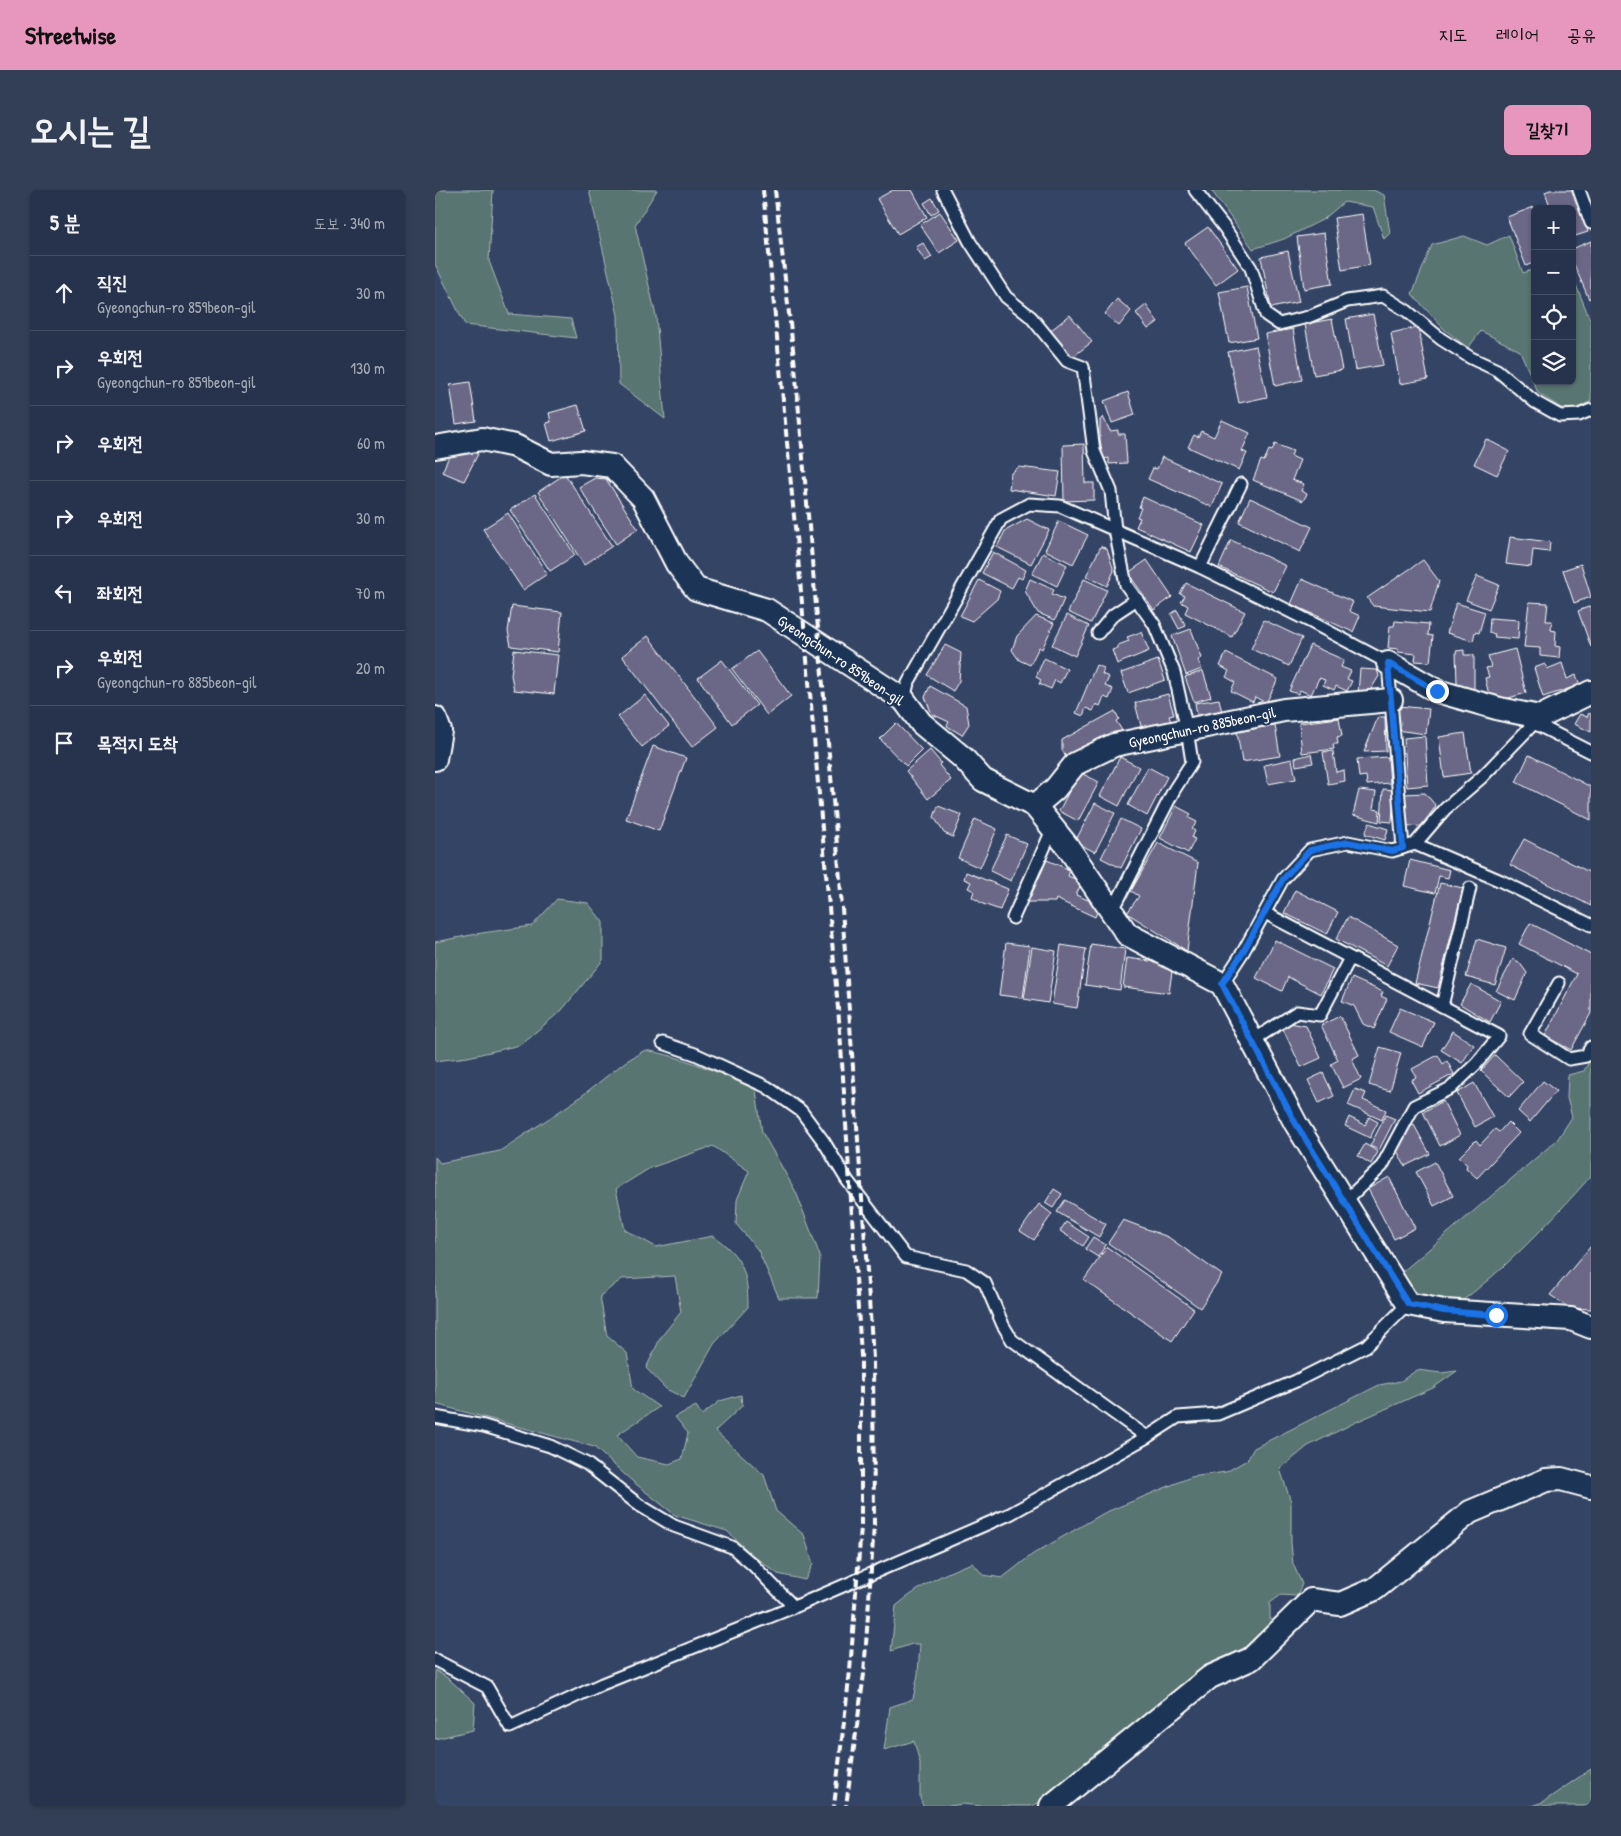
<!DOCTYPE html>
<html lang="ko">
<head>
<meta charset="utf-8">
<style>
	:root { --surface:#27334c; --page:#333f56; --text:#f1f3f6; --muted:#a4aab5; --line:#434e64; --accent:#e797bd }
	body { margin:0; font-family:"Patrick Hand","Poor Story",sans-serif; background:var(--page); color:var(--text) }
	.controls { position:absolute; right:15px; top:15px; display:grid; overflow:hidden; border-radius:8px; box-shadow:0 1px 4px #0004 }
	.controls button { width:45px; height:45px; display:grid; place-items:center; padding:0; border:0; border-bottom:1px solid var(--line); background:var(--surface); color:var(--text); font:25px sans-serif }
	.stop { position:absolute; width:15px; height:15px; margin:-11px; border:4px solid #1a73e8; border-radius:50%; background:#fff }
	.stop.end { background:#1a73e8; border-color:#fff; box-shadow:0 1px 5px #0008 }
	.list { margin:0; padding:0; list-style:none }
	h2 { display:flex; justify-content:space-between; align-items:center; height:65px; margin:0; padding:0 20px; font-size:21px }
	h2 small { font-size:16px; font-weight:400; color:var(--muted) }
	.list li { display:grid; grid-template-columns:32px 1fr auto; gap:15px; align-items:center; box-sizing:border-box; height:75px; padding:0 20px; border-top:1px solid var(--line) }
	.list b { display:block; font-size:19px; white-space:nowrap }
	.list p { margin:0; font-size:16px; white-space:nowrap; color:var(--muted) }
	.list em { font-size:16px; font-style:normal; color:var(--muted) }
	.icon { flex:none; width:28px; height:28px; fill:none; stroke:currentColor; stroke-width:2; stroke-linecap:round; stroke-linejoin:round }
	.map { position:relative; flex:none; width:1156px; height:1616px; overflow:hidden; border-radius:8px }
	header { display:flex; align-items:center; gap:30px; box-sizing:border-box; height:70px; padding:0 25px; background:var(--accent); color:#111 }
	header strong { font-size:24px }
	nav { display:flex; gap:28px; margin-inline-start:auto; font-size:18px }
	.intro { display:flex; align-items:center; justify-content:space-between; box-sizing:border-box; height:120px; padding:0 30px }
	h1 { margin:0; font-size:35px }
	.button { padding:12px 22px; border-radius:8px; background:var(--accent); color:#111; font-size:18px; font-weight:700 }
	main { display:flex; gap:30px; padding:0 30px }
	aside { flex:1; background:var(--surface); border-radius:8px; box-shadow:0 1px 4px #0004 }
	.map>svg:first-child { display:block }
</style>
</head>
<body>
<header>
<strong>Streetwise</strong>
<nav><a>지도</a><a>레이어</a><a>공유</a></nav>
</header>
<div class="intro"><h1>오시는 길</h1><a class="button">길찾기</a></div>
<main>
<aside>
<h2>5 분<small>도보 · 340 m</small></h2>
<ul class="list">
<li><svg class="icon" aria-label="ahead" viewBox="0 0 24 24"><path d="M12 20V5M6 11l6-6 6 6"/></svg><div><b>직진</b><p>Gyeongchun-ro 859beon-gil</p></div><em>30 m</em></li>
<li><svg class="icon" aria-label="right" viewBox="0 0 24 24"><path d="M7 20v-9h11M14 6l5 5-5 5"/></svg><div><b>우회전</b><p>Gyeongchun-ro 859beon-gil</p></div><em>130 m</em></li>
<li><svg class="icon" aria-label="right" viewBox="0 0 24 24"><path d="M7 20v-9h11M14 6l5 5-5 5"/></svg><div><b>우회전</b></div><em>60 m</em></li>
<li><svg class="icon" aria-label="right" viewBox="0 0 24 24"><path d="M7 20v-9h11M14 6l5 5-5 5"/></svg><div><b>우회전</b></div><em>30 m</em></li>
<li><svg class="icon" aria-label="left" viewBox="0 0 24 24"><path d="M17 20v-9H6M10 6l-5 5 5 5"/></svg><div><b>좌회전</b></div><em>70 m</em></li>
<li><svg class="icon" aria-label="right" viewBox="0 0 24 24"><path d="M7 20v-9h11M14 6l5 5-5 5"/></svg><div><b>우회전</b><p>Gyeongchun-ro 885beon-gil</p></div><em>20 m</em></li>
<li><svg class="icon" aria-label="arrive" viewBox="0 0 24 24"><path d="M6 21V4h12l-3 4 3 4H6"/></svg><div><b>목적지 도착</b></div></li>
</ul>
</aside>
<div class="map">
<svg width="1156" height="1616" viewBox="0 0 1156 1616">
	<rect width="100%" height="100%" fill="#344465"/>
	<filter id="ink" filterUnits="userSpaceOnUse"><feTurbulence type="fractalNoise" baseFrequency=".02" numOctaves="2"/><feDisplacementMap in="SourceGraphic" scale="10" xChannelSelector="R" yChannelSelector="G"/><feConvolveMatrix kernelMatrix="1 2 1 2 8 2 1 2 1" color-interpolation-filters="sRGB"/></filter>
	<g filter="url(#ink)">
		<g fill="#587471" stroke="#acbab8">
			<path d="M0 0H58L54 71 74 124 136 129 141 148 30 135 0 74Z"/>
			<path d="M154 0H222L200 35 221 126 230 229 184 194 183 125Z"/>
			<path d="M776 0H938L949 5 955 43 949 49 938 17 909 12 889 29 849 49 818 59Z"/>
			<path d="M1074 45 1088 83 1100 79V191H1137V85L1156 132V211L1141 219 1126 218 1103 203 1085 161 1046 141 1033 158 1009 139 977 104 997 55 1029 46 1052 55Z"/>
			<path d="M122 709 153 713 168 732V770L127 820 85 855 33 867 0 871V752L47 743 97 736Z"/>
			<path d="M210 860C250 867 285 883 321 900L327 942 361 1002 385 1066 383 1108H344L323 1060 301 1034 302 1010 314 981 278 956 215 978 181 999 190 1040 221 1057 278 1046C307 1066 313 1082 313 1117L279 1154 249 1208 231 1199 211 1178 226 1147 246 1122 240 1086 187 1089 165 1106 172 1146 192 1163 198 1199 224 1217 182 1245 202 1267 234 1274 247 1269 253 1243 240 1227 261 1216 267 1225 285 1211 306 1205 307 1216 280 1241 329 1285 341 1321 369 1345 378 1374 370 1390 343 1384 316 1364 292 1341 240 1325 197 1291 159 1257 0 1214V967L5 973 65 961 140 911 190 872Z"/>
			<path d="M1156 868V986C1114 1033 1070 1080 1019 1117L980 1107 966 1083 1122 950 1137 927 1132 908 1133 885 1149 881Z"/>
			<path d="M982 1180 1006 1183 1022 1181 998 1198 921 1232 873 1256 845 1279 856 1312V1353L858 1374 867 1394 862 1406 846 1405 835 1413V1434L801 1465 612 1609 597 1616H546L528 1614 515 1616H488L485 1608V1573L479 1551 449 1560 455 1517 478 1509 483 1484 485 1454H477L456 1461 461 1416C484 1397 509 1382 538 1373L548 1385 567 1388 598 1364 669 1323 756 1287 791 1282 812 1270 819 1258 944 1195 966 1191Z"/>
			<path d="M0 1480 14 1489 40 1513 38 1540 0 1549Z"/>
			<path d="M1156 1579V1616H1096L1108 1612Z"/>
		</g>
		<g fill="#6b6786" stroke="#fff">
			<path d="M458 0H477L492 27 463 44 442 9Z"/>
			<path d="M1115 0H1139L1153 42 1137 47V19H1116L1110 2Z"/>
			<path d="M497 8 504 20 496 25 489 13Z"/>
			<path d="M1099 17 1100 72 1091 76 1072 27Z"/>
			<path d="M505 22 524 50 504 63 485 35Z"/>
			<path d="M927 24 935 75 907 80 899 28Z"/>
			<path d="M773 37 803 79 781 95 750 53Z"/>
			<path d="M889 43 897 94 869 99 862 47Z"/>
			<path d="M1156 51V108L1154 109 1137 70V59Z"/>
			<path d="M488 53 497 67 490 71 481 57Z"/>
			<path d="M853 61 864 112 836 118 826 67Z"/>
			<path d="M812 97 822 148 794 153 784 102Z"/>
			<path d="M682 109 696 121 684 136 670 124Z"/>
			<path d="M711 115 723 132 713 139 701 123Z"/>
			<path d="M938 124 948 175 920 180 911 129Z"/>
			<path d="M635 125 657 152 636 168 615 141Z"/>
			<path d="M897 129 907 180 879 185 870 134Z"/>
			<path d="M983 137 993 189 965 194 956 143Z"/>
			<path d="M858 139 867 190 840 196 830 144Z"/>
			<path d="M821 156 832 207 804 213 793 162Z"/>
			<path d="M35 192 41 231 21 234 15 195Z"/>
			<path d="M693 202 700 225 677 233 669 211Z"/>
			<path d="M143 215 151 241 116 251 111 233 116 232 114 223Z"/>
			<path d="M668 227 675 241 683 240V244H690L692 273 674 274V268L668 269 665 249V230Z"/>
			<path d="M787 230 815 243 807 261 812 263 804 280 753 257 759 245 763 247 766 241 779 247Z"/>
			<path d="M1051 249 1074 261 1062 285 1039 274Z"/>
			<path d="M649 254 650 293H659V310L629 311 628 255Z"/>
			<path d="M840 254 858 261 856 266 865 270 857 290 869 294 866 301 872 304 868 311 818 290 826 270 829 271 834 260 837 261Z"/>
			<path d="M32 258 43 264 29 291 7 282 17 260Z"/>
			<path d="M727 267 787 294 777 317 713 289 718 278 722 279Z"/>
			<path d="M584 277 625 282 621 306 574 299 576 283Z"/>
			<path d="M130 284 177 356 149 375 103 302Z"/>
			<path d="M160 288 171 289 203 339 181 354 144 297Z"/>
			<path d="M100 304 140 365 115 381 75 320Z"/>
			<path d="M708 307 769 335 756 362 701 337 705 328 702 327 706 318 704 317Z"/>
			<path d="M815 308 877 337 865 362 804 332Z"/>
			<path d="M73 323 112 384 88 400 48 339Z"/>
			<path d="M592 329 614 340 596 374 562 357 570 341Z"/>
			<path d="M624 331 653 345 638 374 610 360Z"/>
			<path d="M1075 347 1115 352 1114 362 1098 360 1096 377 1071 374Z"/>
			<path d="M796 350 851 376 838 402 784 377Z"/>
			<path d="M666 356 672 359 679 381 672 396 651 386Z"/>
			<path d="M558 362 591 380 587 389 583 387 577 398 547 383Z"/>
			<path d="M608 363 632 375 622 396 597 384Z"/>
			<path d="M712 370 737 407 719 420 693 383Z"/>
			<path d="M988 370 1004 391 995 422 938 416 932 408Z"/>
			<path d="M1146 374 1156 407 1139 413 1128 380Z"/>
			<path d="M1042 386 1064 395 1054 419 1031 410Z"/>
			<path d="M595 389 619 400 617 404 629 409 620 430 603 423 590 401Z"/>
			<path d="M649 389 672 400 656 433 633 422Z"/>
			<path d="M867 389 918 412 914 421 925 426 918 442 856 414Z"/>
			<path d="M544 390 565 401 562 409 537 431 525 426Z"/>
			<path d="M751 393 810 422 797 447 750 423 753 416 746 412 750 406 745 404Z"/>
			<path d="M1094 412 1113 413 1111 431H1117L1116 440 1121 441 1120 456 1125 457 1124 468 1105 466V458L1089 457Z"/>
			<path d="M1021 413 1050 422 1044 443 1040 442 1038 451 1012 443Z"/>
			<path d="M77 416 127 422 123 462 76 456 73 441Z"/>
			<path d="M1156 416V457L1143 421Z"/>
			<path d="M742 420 751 436 744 439 736 424Z"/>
			<path d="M632 425 654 436 640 466 617 455Z"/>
			<path d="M601 426 619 433 607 459 604 457 595 475 584 470 577 460 582 446Z"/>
			<path d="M1055 428 1084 430 1083 449 1059 447 1060 444 1054 443Z"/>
			<path d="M829 430 867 448 854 476 816 459Z"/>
			<path d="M960 431 994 434 993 445 998 446 995 472 980 471 981 464 963 462V459L953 458 955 436H959Z"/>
			<path d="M756 439 767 468 763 470 767 479 751 485 737 446Z"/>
			<path d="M706 442 714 461 682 474 677 460 683 458V455L694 451 692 447Z"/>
			<path d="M213 446 283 537 257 557 187 466Z"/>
			<path d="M510 455 526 463 524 491 518 501 492 485Z"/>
			<path d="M875 455 909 470 906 477 916 481 912 489 917 491 912 501 901 496 899 500 888 495 890 490 884 488 876 505 865 500 863 504 854 501Z"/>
			<path d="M1080 459 1091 503 1056 513 1050 488 1054 487 1051 478 1056 477 1053 466Z"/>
			<path d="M79 460 123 465 119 504 79 500 76 485Z"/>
			<path d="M1029 460V465H1039V500H1032L1022 494 1021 461Z"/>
			<path d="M322 461 356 506 332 525 297 479Z"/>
			<path d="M791 463 843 489 831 513 820 507 818 512 796 501 800 492 791 487 794 481 785 476Z"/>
			<path d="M609 468 632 479 625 493 620 490 616 499 604 494 606 490 601 487Z"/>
			<path d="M287 470 322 515 297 534 263 488Z"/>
			<path d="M723 470 730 490 693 503 686 483Z"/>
			<path d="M1127 473 1132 489 1141 485 1145 495 1108 507 1099 478 1110 474 1112 479Z"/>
			<path d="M661 475 669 478 667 484 674 487 670 496 678 499 674 509 669 507 665 516 661 514 658 521 651 518 648 526 641 523Z"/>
			<path d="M925 479 942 480 944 486 933 504H923Z"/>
			<path d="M768 481 776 507 759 512 750 487Z"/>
			<path d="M495 496 531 516 534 534 527 545 512 536 514 532 497 524 490 507Z"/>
			<path d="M733 504 739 525 734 526 736 532 707 540 700 513Z"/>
			<path d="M210 505 234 536 207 557 183 527Z"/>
			<path d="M784 509 787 522 763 530 760 513Z"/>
			<path d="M964 516 994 519 991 544 961 540Z"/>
			<path d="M680 521 684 529 681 531 688 542 633 571 627 560V550Z"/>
			<path d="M1154 523 1156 524V542L1139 534 1145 524 1152 527Z"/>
			<path d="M943 527H950L951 561 929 562Z"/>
			<path d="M904 528 907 546 902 547 903 554H898L899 559 867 563 864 533Z"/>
			<path d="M461 533 487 560 471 576 445 549Z"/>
			<path d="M840 535 845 566 807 572 802 542Z"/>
			<path d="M1030 543 1036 583 1009 587 1004 547Z"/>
			<path d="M990 546 993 595 972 597 969 548Z"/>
			<path d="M218 556 251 568 224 641 191 629Z"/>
			<path d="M495 560 506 573 504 575 516 590 493 609 471 581Z"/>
			<path d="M898 561 901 582 909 580 910 591 893 594 888 562Z"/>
			<path d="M876 564 878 573 861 576 860 568Z"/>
			<path d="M1094 565 1156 597V630L1081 592Z"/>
			<path d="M685 567 704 577 684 616 665 606Z"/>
			<path d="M953 567 955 593 932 595 931 586 924 587 922 569Z"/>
			<path d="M857 569 861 589 833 594 829 575Z"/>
			<path d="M713 577 732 587 712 626 693 615Z"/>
			<path d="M644 582 664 592 643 631 624 621Z"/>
			<path d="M948 599 959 600 957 632 946 631Z"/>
			<path d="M924 600 941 602 938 619 945 620 944 632 918 625Z"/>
			<path d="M990 603 1001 616 986 636 971 637 969 604Z"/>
			<path d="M660 613 680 623 660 662 640 652Z"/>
			<path d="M503 616 527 625 518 647 509 643 499 627Z"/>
			<path d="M741 616 756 624 754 628 762 632 757 639 760 641 757 648 760 649 753 663 725 648Z"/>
			<path d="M540 629 562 639 545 678 523 668Z"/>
			<path d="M686 629 706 639 686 678 666 668Z"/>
			<path d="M934 633 953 639 950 650 930 644Z"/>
			<path d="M572 645 592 654 576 691 555 681Z"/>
			<path d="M1089 649 1156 683V716L1075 675Z"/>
			<path d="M723 653 763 673 752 761 692 723 704 706 696 701Z"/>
			<path d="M612 670 635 680 633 686 647 692 641 705 665 715 660 727 621 709 620 712H593Z"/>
			<path d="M975 670 1015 680 1013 688 1004 686 1000 703 969 696Z"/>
			<path d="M531 682 573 699 565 720 548 714 537 707 539 701 533 698 536 692 529 689Z"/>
			<path d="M1005 693 1028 698 1003 798 980 793Z"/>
			<path d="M860 700 903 722 892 744 849 723Z"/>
			<path d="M913 727 963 755 952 776 901 749Z"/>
			<path d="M1095 733 1156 765V823L1136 860 1110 846 1142 784 1084 754Z"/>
			<path d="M1042 749 1071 758 1060 795 1031 787Z"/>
			<path d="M840 750 898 779 886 804 853 787 847 801 821 788Z"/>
			<path d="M571 753 595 756 588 808 564 805Z"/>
			<path d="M656 754 690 759 685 800 650 795Z"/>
			<path d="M626 755 651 759 642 818 617 814Z"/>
			<path d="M597 757 621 761 613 813 589 809Z"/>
			<path d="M692 768 738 774 734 803 688 797Z"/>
			<path d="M1078 769 1084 772 1092 783 1080 810 1061 801Z"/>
			<path d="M917 788 948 802 946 806 952 809 939 839 928 834 919 816 907 811Z"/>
			<path d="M1036 794 1066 811 1055 832 1025 814Z"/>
			<path d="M965 818 999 832 988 857 954 842Z"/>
			<path d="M905 826 924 865 917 869 926 889 908 898 896 874 903 870 886 835Z"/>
			<path d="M855 833 871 836 886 868 866 877 847 837Z"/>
			<path d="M1018 841 1039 855 1027 873 1006 860Z"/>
			<path d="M945 857 966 863 955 901 934 895Z"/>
			<path d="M1003 865 1008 874 1012 871 1019 884 983 903 976 890 981 887 977 879Z"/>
			<path d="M1060 865 1088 892 1074 907 1046 881Z"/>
			<path d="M888 883 899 906 884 913 873 890Z"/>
			<path d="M1108 891 1121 901 1095 932 1083 921Z"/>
			<path d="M1039 893 1058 927 1040 937 1022 903Z"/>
			<path d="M920 899 931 903 928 910 951 920 947 930 913 915Z"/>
			<path d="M1008 911 1025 945 1005 956 988 922Z"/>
			<path d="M951 925 960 929 944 960 935 956Z"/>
			<path d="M914 927 930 935 934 927 943 932 935 948 910 936Z"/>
			<path d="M1073 932 1084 943 1042 988 1031 978 1032 975 1024 967 1041 950 1045 955 1060 939 1064 942Z"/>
			<path d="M979 935 995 964 970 976 961 959 971 939Z"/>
			<path d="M930 954 943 962 936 974 923 966Z"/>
			<path d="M1000 972 1018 1006 999 1016 981 982Z"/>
			<path d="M954 987 980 1038 959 1049 933 999Z"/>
			<path d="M619 999 627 1004 618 1018 610 1013Z"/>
			<path d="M630 1010 671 1034 664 1047 622 1022Z"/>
			<path d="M604 1014 617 1024 599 1050 585 1041Z"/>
			<path d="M688 1030 733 1047 787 1085 765 1118 673 1053Z"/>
			<path d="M631 1032 654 1047 648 1056 625 1041Z"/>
			<path d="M658 1047 671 1055 663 1067 650 1059Z"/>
			<path d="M1156 1056V1119L1135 1118 1115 1105Z"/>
			<path d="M672 1057 759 1119 737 1151 649 1090Z"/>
		</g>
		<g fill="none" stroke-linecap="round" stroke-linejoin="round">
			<g stroke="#fff" stroke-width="15">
				<g id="lane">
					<path d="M508 0 535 52 571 107 596 127 632 171 648 177 659 261 676 301 680 340 691 395 719 434 739 482 752 540 757 572 739 600 677 722"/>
					<path d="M760 0 789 37 816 78 831 125 844 134 873 127 912 111 948 106 972 121 1006 149 1036 168 1062 180 1100 212 1125 226 1144 225 1156 220"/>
					<path d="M1144 0 1156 33"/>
					<path d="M765 377 806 294"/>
					<path d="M663 443 678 425 702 409"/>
					<path d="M469 510 473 493 566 329 594 314 625 316 765 377 872 430 953 473 968 658"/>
					<path d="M1099 533 1156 562"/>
					<path d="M980 654 1066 691 1156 735"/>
					<path d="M830 723 1064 846 1042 873 1016 898 979 916 947 976 909 1012"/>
					<path d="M578 728 618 638"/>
					<path d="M1124 793 1095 844 1134 869 1151 866 1156 857"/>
					<path d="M787 794 808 762 848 689 875 660 913 652 957 661 980 654 1010 619 1047 587 1105 527"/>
					<path d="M1007 816 1035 698"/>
					<path d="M817 851 862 822 885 825 915 768"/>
					<path d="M228 853 260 864 332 897 366 921 389 952 412 990 471 1067 531 1080 550 1093 568 1135 577 1150 712 1247"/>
					<path d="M0 1227 49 1236 115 1256 152 1274 204 1315 239 1336 297 1357 317 1374 359 1417"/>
					<path d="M0 1470 52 1497 75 1537 167 1494 359 1417 575 1324 712 1247 743 1227 783 1224 861 1191 931 1156 973 1114"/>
				</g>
			</g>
			<g stroke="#fff" stroke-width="26">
				<g id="street">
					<path d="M0 257 47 249 80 256 116 274 146 272 177 276 208 308 242 374 261 399 332 420 469 510 486 533 528 568 548 590 600 616 633 657 692 744 787 794 861 934 973 1114 1009 1121 1136 1129 1156 1137"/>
					<path d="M953 473 1002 501 1065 519 1105 527 1156 502"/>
					<path d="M0 528 5 541 0 569"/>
					<path d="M600 616 620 599 640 574 679 555 849 520 956 510"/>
					<path d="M616 1616 775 1487 816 1469 876 1410 905 1414 940 1399 1035 1322 1111 1290 1126 1289 1156 1297"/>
				</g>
			</g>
			<use href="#lane" stroke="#1d3557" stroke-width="11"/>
			<use href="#street" stroke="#1d3557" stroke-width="22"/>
			<g stroke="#fff" stroke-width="4" stroke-dasharray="8 4" stroke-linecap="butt">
				<path d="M328 0 363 368 405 841 426 1165V1337L415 1481 399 1616"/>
				<path d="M340 0 360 177 405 689 438 1168 439 1335 429 1484 411 1616"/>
			</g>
		</g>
	</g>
	<g fill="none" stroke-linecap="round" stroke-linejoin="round" filter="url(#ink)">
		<path stroke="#1a73e8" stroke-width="6" d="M1002 501 953 473 968 658 957 661 913 652 875 660 848 689 808 762 787 794 861 934 973 1114 1009 1121 1061 1125"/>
	</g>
	<g text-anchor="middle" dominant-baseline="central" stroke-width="4" stroke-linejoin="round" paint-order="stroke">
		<g font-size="15" fill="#fff" stroke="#1d3557">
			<text transform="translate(406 470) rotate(34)">Gyeongchun-ro 859beon-gil</text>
			<text transform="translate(767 537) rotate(-12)">Gyeongchun-ro 885beon-gil</text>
		</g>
	</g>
</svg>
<div class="controls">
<button>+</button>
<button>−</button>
<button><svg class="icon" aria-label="locate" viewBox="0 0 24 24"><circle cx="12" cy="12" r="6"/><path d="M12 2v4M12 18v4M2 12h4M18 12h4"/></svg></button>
<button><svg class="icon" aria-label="layers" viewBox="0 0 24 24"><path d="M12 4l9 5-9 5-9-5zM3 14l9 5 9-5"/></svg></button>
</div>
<div class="stop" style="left:1061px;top:1125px"></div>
<div class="stop end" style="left:1002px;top:501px"></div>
</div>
</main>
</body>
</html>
